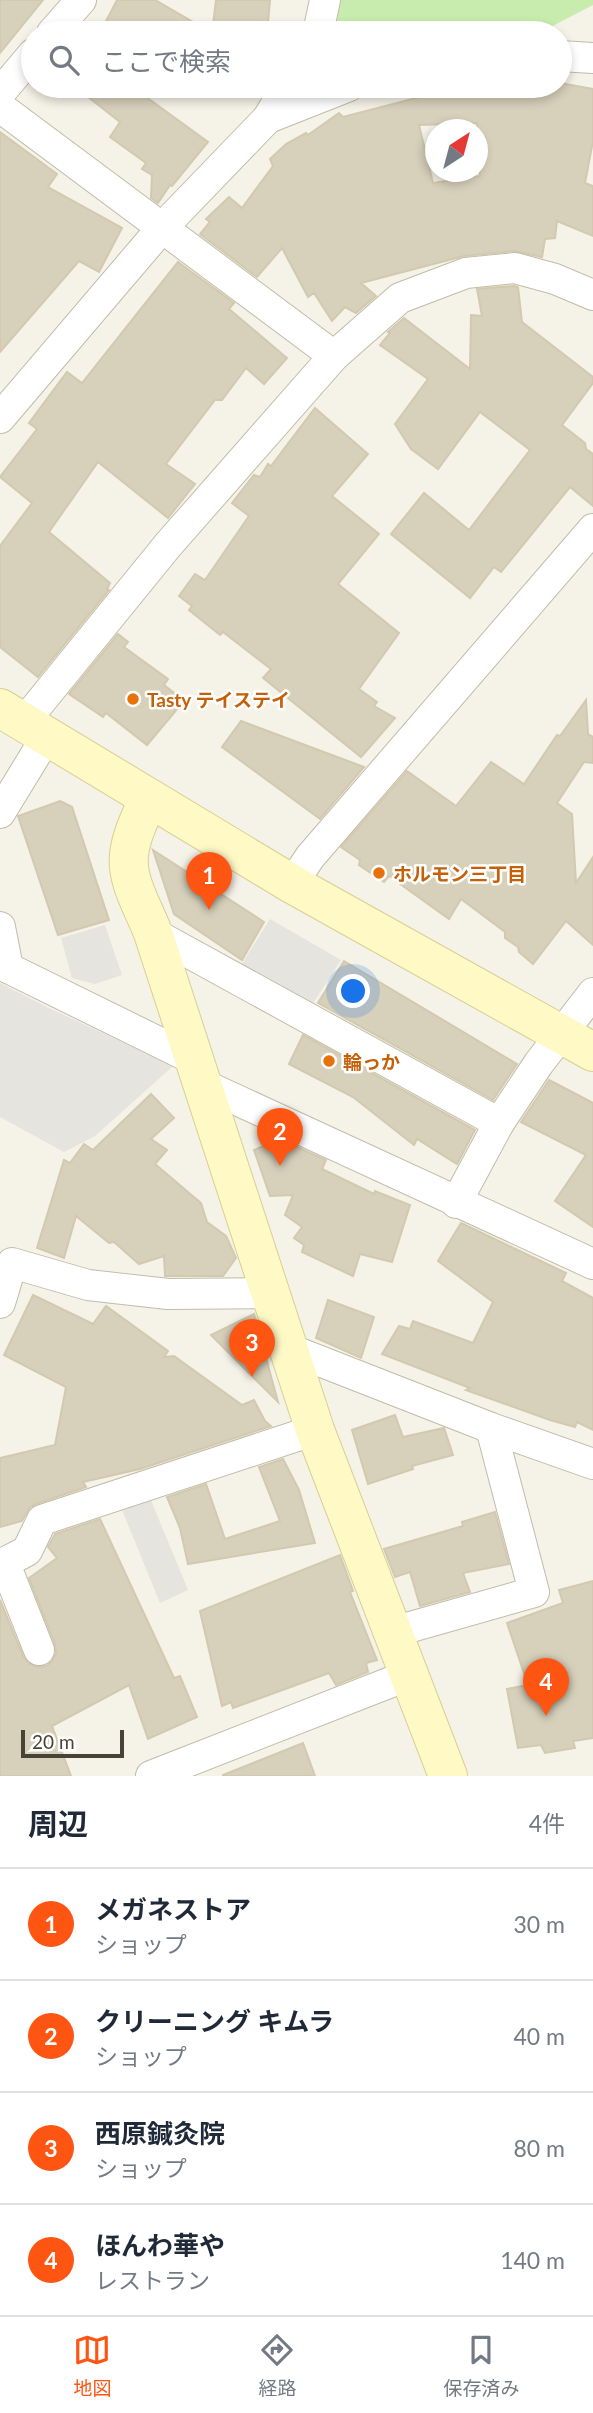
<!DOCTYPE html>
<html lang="ja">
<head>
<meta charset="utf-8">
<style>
	:root { --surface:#fff; --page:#f2f2f3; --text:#1f2937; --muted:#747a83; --line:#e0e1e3; --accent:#ff5513 }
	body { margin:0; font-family:Lato,"Noto Sans JP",sans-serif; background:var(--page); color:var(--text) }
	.compass { position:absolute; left:425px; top:119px; width:63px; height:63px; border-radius:50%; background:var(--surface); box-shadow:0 4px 10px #0003; rotate:36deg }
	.scale { position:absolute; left:21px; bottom:18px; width:103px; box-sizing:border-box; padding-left:7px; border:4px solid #484335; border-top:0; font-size:19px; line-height:24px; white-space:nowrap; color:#484335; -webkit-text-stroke:5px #fff; paint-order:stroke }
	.you { position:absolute; left:354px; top:992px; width:24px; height:24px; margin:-18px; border:5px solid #fff; border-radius:50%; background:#1a73e8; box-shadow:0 0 0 10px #1a73e833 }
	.badge { display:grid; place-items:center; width:46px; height:46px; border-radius:50%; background:var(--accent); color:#fff; font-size:23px; font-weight:700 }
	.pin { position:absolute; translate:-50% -58px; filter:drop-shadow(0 2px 4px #0008) }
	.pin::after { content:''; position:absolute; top:37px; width:24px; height:21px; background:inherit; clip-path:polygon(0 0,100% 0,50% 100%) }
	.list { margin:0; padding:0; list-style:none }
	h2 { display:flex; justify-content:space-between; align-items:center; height:91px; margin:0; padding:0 28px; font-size:30px }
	h2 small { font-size:23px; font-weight:400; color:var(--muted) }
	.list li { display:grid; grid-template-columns:46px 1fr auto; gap:21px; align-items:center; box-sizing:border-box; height:112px; padding:0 28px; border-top:2px solid var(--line) }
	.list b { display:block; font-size:26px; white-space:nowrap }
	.list p { margin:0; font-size:23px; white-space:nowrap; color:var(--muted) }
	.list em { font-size:23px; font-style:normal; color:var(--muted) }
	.icon { flex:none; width:38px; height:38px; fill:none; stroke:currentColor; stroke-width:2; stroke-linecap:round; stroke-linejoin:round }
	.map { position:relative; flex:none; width:593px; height:1776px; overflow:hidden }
	.search { position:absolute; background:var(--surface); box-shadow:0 4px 10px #0003; left:21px; right:21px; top:21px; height:77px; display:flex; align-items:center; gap:18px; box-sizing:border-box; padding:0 24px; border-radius:38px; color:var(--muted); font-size:26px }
	.sheet { height:539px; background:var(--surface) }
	nav { display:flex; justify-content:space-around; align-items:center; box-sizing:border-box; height:98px; border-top:2px solid var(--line); background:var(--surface); font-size:19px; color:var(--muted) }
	nav a { display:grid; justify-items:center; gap:4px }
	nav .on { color:var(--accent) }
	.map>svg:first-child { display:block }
</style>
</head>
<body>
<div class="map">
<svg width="593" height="1776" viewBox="0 0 593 1776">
	<rect width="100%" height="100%" fill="#f5f2e7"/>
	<path fill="#c7ecad" d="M341 0H593V5L539 33H337L335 30Z"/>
	<g fill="#e5e4df">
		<path d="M270 919 341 960 312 1005 241 965Z"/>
		<path d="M105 925 122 975 95 984 72 978 61 938Z"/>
		<path d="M0 983 49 1008 173 1066 95 1136 64 1152 0 1117Z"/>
		<path d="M148 1493 188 1590 160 1603 120 1505Z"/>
	</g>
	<g fill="#d7d0bb" stroke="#d2c9ae" stroke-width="2" fill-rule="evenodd">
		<path d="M0 0H43L0 53Z"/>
		<path d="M117 0H155L212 33H119L104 25Z"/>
		<path d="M216 0H270L267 33H212Z"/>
		<path d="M560 83 593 89V141L585 183 593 186V236L557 221 555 238 545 239 542 257 514 251 464 256 361 283 376 296 356 313 345 307 332 321 314 293 308 297 282 248 257 277 200 234 210 222 206 219 229 197 242 208 273 166 270 159 286 144 306 133 308 135 339 113 343 117 424 96V92L468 95 467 86H560ZM477 123 480 176 433 183 419 125Z"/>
		<path d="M74 86H131L208 142 172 186 170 185 158 203 151 198 152 175 142 169 146 163 110 137 120 122Z"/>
		<path d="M0 132 57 174 48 187 122 228 99 272 79 261 0 352Z"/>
		<path d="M178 262 234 303 229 309 287 358 264 384 246 368 222 400H215L166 464 195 484 168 518 98 462 49 532 110 583 107 589 109 590 38 677 0 647V546L32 503 0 477 37 429 29 423 67 372 82 383Z"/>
		<path d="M514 286 518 287 522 322 593 377V383L562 425 585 443 586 449 593 454V506L570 487 501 572 494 567 470 598 391 534 424 493 469 530 530 450 480 412 438 469 411 449 395 424 428 379 380 345 390 333 388 332 404 318 470 369 471 315 482 316 477 289Z"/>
		<path d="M315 408 368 454 332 496 379 534 338 584 399 633 359 689 377 702 374 706 395 718 361 757 263 678 271 669 223 632 220 635 189 610 192 606 179 596 195 574 205 580 249 516 232 503 254 475 260 477 268 464 271 466Z"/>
		<path d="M118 634 128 642 124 647 168 679 164 685 184 701 147 745 106 713 103 717 69 694Z"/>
		<path d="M586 700 588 734 593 737V763L584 762 557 803 572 814 576 883 593 857V945L566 921 533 964 519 952 518 947 505 938V932L461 899 449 919 389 876 384 882 359 865 360 860 341 847 407 771 456 806 491 762 524 784 557 735 560 736Z"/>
		<path d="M241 721 364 767 320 819 222 747Z"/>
		<path d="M60 801 72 807 109 920 58 935 18 816Z"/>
		<path d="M153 850 264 922 242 960 174 914Z"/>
		<path d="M344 961 517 1064 493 1100 318 1003Z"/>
		<path d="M303 1035 475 1130 457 1164 417 1139 414 1145 353 1097 289 1064Z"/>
		<path d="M549 1080 593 1103V1227L555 1201 586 1155 521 1122Z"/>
		<path d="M151 1094 174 1118 151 1139 167 1150 155 1164 201 1203 207 1222 226 1236 236 1258 223 1276H165L164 1256 139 1264 114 1242 109 1243 76 1216 64 1258 37 1248 64 1160 70 1163 84 1144 93 1150Z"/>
		<path d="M279 1139 326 1160 322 1169 374 1194 375 1191 410 1205 392 1262 360 1254 353 1276 302 1252 304 1245 294 1238 302 1227 285 1215 293 1195 270 1196 254 1150Z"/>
		<path d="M461 1223 566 1273 562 1281 593 1298V1430L577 1422 575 1427 550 1420 466 1390 470 1388 382 1354 399 1326 410 1329 413 1321 473 1343 493 1302 438 1261Z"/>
		<path d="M33 1295 93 1324 106 1306 168 1351 164 1357 174 1356 242 1405 254 1400 265 1421 271 1426 140 1469 83 1482 86 1487 36 1504 30 1507 22 1521 0 1527V1458L55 1445 66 1387 4 1355Z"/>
		<path d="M328 1300 374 1317 361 1358 316 1338Z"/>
		<path d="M254 1314 278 1402 211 1335Z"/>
		<path d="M395 1415 403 1437 444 1428 453 1455 412 1466 413 1469 368 1484 352 1430Z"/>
		<path d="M283 1459 299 1490 315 1543 188 1564 180 1528 167 1497 206 1484 225 1539 280 1521 259 1467Z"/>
		<path d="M495 1512 509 1564 463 1573 470 1592 420 1606 410 1572 395 1577 384 1549 463 1526 462 1522Z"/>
		<path d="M100 1519 174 1678 180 1676 197 1717 148 1739 129 1685 52 1726 71 1776H0V1600L23 1656 28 1663 37 1667 46 1666 52 1661 56 1653 55 1644 29 1578 57 1558 48 1547 55 1534Z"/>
		<path d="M340 1555 353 1591 350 1592 377 1660 366 1663 368 1672 336 1685 329 1673 233 1708 231 1702 222 1706 200 1611Z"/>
		<path d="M593 1581V1738L573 1741 575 1748 545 1753 541 1745 518 1748 507 1689 528 1685 507 1623 563 1603 559 1590Z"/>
		<path d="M303 1743 315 1776H223V1775Z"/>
	</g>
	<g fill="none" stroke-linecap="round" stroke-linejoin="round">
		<g stroke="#c1bca9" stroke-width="32">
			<g id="street">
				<path d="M52 33 81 0"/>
				<path d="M318 33 325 0"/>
				<path d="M560 56 593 58"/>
				<path d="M0 93 33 54"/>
				<path d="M0 107 334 356"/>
				<path d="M268 118 349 86"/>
				<path d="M0 418 161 229 268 118 287 86"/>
				<path d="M24 722 168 545 334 356 400 298 466 273 515 268 555 279 593 295"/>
				<path d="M0 813 47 736"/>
				<path d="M292 884 310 857 593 529"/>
				<path d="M0 927 8 968"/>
				<path d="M153 933 499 1123 539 1063 593 993"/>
				<path d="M0 964 195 1060"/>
				<path d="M202 1084 593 1264"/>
				<path d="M456 1203 499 1123"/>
				<path d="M0 1303 12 1263 88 1285 168 1294 271 1293"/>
				<path d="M289 1349 491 1428 593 1464"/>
				<path d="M5 1564 39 1650"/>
				<path d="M0 1565 27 1551 42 1520 315 1430"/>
				<path d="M393 1632 534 1592 491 1428"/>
				<path d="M151 1776 409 1675"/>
			</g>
		</g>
		<g stroke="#d8cf93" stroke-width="40">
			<g id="secondary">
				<path d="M0 708 292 884 593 1052"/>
				<path d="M149 798C141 816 131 835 129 855 126 881 144 909 153 933L315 1430 448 1776"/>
			</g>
		</g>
		<use href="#street" stroke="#fff" stroke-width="30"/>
		<use href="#secondary" stroke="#fff9c6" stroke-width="38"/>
	</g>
	<g fill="#e8710a" stroke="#fff" stroke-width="2.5">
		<circle cx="133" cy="699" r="7"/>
		<circle cx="379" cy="873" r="7"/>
		<circle cx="329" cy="1061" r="7"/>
	</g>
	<g text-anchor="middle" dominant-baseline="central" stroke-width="5" stroke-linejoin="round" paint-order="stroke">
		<g font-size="19" font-weight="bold" fill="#c56008" stroke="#fff" text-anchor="start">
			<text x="147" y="699">Tasty テイステイ</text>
			<text x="393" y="873">ホルモン三丁目</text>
			<text x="343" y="1061">輪っか</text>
		</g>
	</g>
</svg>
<svg class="compass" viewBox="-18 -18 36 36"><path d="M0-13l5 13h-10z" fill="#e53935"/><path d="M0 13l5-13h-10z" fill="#747a83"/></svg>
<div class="scale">20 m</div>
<div class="you"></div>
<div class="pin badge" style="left:209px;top:910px">1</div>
<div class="pin badge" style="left:280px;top:1166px">2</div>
<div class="pin badge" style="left:252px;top:1377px">3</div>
<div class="pin badge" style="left:546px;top:1716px">4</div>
<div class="search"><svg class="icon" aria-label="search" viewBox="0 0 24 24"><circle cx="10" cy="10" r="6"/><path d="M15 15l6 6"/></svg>ここで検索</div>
</div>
<section class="sheet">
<h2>周辺<small>4件</small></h2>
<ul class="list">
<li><span class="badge">1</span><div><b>メガネストア</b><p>ショップ</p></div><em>30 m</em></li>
<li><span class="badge">2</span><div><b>クリーニング キムラ</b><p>ショップ</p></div><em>40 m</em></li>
<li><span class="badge">3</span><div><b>西原鍼灸院</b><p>ショップ</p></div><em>80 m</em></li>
<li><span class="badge">4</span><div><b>ほんわ華や</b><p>レストラン</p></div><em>140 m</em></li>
</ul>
</section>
<nav>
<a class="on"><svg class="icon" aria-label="map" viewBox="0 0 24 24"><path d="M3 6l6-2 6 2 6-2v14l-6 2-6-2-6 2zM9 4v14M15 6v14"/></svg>地図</a>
<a><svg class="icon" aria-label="directions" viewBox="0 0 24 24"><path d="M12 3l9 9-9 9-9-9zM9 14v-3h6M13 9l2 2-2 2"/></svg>経路</a>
<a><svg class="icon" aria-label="saved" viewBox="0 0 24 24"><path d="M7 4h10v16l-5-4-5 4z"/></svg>保存済み</a>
</nav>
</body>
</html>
